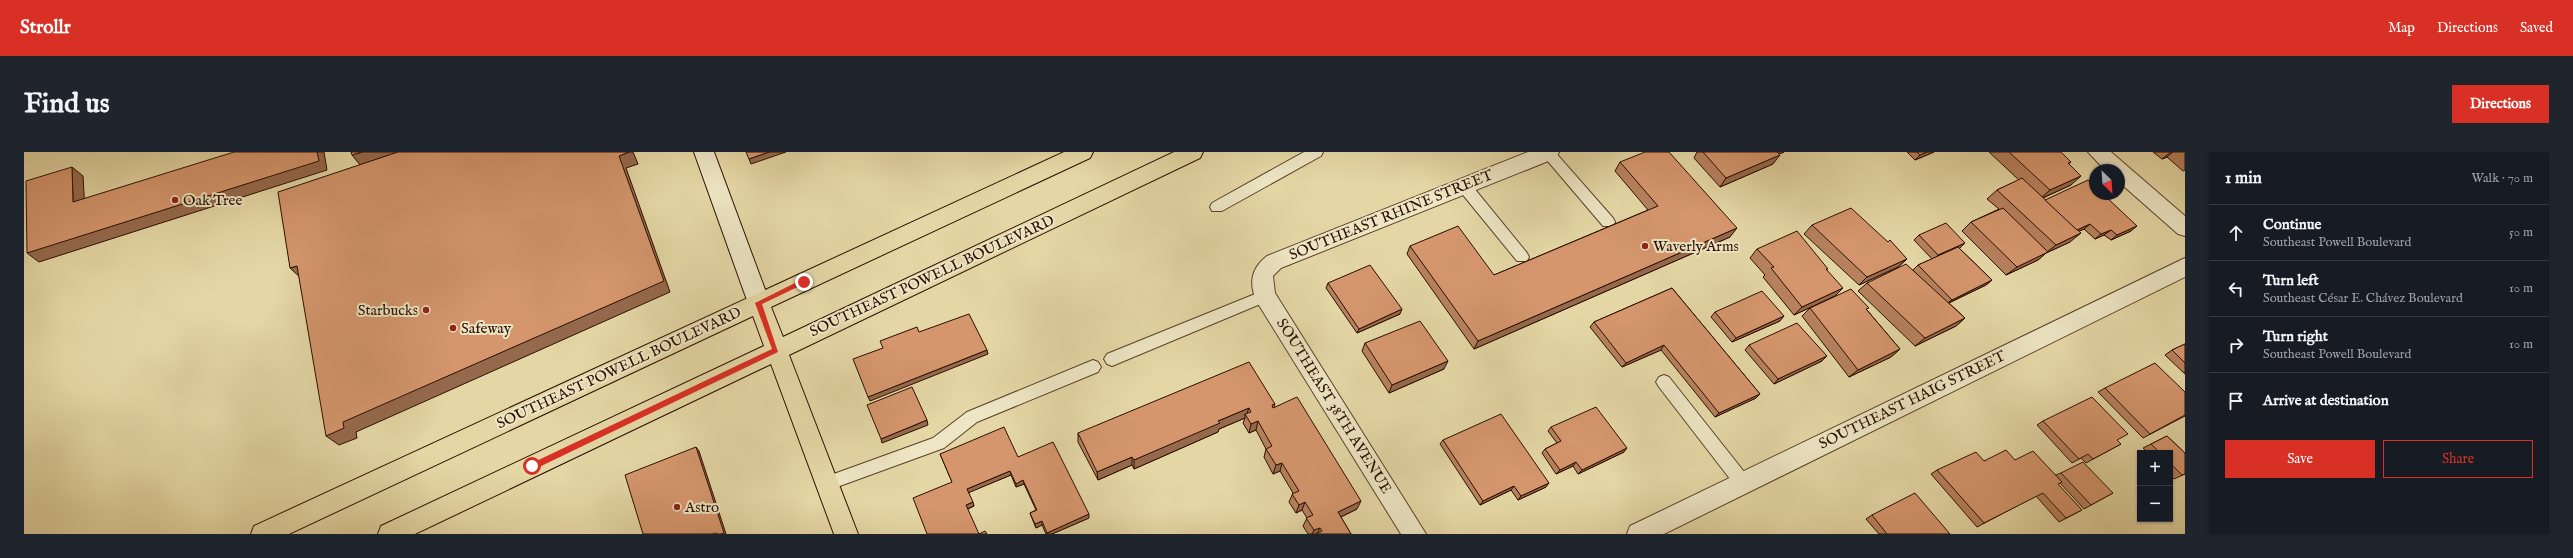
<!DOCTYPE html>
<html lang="en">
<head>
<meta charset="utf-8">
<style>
	:root { --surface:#171b24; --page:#20242c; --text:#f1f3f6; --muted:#9ea1a6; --line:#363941; --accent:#d93025 }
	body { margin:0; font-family:"IM FELL English",serif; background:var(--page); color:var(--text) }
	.controls { position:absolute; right:12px; bottom:12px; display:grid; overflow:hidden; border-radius:0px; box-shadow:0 1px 3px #0004 }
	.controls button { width:36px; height:36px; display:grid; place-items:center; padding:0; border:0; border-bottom:1px solid var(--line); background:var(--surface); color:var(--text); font:20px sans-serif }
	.compass { position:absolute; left:2065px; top:12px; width:36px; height:36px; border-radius:50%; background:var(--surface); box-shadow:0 1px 3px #0004; rotate:155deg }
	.stop { position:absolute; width:12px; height:12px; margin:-9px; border:3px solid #d93025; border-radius:50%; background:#fff }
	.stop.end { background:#d93025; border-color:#fff; box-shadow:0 1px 4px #0008 }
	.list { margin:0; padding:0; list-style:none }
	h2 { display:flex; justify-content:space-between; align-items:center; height:52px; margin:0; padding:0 16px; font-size:17px }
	h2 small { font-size:13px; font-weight:400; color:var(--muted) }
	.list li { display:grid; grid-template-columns:26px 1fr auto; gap:12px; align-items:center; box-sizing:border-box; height:56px; padding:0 16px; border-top:1px solid var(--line) }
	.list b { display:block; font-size:15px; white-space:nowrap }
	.list p { margin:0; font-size:13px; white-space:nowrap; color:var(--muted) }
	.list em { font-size:13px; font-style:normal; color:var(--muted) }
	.actions { display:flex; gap:8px; padding:12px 16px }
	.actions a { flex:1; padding:9px 0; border:1px solid var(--accent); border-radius:0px; text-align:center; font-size:14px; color:var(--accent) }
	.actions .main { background:var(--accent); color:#fff }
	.icon { flex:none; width:22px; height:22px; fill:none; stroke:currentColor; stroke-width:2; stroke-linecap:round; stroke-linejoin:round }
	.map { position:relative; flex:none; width:2161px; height:382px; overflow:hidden; border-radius:0px }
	header { display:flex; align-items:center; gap:24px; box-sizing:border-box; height:56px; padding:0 20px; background:var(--accent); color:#fff }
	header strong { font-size:19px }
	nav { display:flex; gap:22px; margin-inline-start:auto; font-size:14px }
	.intro { display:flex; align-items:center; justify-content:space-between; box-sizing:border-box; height:96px; padding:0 24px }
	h1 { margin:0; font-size:28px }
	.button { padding:10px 18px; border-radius:0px; background:var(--accent); color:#fff; font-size:14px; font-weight:700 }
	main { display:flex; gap:24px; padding:0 24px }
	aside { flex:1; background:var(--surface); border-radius:0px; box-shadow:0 1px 3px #0004 }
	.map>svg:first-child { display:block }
</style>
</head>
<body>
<header>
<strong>Strollr</strong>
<nav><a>Map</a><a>Directions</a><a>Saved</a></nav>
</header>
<div class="intro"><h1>Find us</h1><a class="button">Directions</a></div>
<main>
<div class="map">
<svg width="2161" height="382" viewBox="0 0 2161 382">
	<rect width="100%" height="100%" fill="#e4d7a5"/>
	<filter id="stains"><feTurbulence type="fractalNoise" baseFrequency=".005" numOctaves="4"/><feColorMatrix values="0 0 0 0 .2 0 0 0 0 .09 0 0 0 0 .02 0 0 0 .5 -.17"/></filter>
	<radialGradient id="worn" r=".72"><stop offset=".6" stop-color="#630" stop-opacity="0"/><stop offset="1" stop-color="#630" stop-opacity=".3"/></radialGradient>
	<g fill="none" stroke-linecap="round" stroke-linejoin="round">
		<g stroke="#594029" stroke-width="2">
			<g id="service">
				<path d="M1280 0H1299L1297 4 1198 59H1188L1186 55 1188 51Z"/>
				<path d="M1516 0H1531L1589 66 1591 70 1589 74H1579Z"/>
				<path d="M1440 28 1445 30 1503 101 1505 105 1503 109H1493L1435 38 1433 34Z"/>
				<path d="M1241 138 1246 140 1248 144 1246 148 1088 214 1083 212 1080 207 1083 202Z"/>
				<path d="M1069 208 1074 210 1077 215 1074 220 953 270 920 296 802 339 796 337 794 332 796 327 909 286 943 260Z"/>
				<path d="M1640 223 1645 225 1725 326 1727 331 1725 336 1719 338 1713 336 1635 235 1632 230 1635 225Z"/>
			</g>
		</g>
		<g stroke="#594029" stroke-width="2">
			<g id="minor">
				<path d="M1504 0H1535L1532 6 1257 116 1249 124 1251 141 1402 382H1377L1233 150C1225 133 1226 117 1243 104Z"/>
				<path d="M2064 0H2087L2161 64V84L2154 82 2095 30V18H2081Z"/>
				<path d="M2161 106V125L1640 382H1603L1606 374Z"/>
			</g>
		</g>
		<g stroke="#2b0e00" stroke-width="2">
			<path id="secondary" d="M670 0H690L746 151 743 157 735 160 727 157 724 151Z"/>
		</g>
		<g stroke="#2b0e00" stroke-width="2">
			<path id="primary" d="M1040 0H1069L1066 6 747 155 759 185 1150 0H1179L1176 6 765 203 834 382H810L747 212 391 382H354L357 374 740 194 729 164 265 382H227L230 374Z"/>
		</g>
		<use href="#service" fill="#ede5c4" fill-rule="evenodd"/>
		<use href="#minor" fill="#ede5c4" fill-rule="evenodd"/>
		<use href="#secondary" fill="#ede5c4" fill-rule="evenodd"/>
		<use href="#primary" fill="#e4d7a5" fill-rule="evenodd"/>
	</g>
	<g fill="#b7815e" stroke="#2b0e00">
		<path d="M1673 0H1760L1755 2 1749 12 1696 35 1670 6Z"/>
		<path d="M1883 0H1910L1891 8Z"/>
		<path d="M1965 0H2037L2047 10 2044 12 2047 33 2019 46 2021 48 2107 79 2087 88 2080 83 2071 87 2060 77 2055 79 2046 90 2022 101 2014 108 1982 123 1938 79 1947 70 1975 57 1963 47 1973 38 1995 28Z"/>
		<path d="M2129 0H2161V18L2159 19 2143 5 2138 7Z"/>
		<path d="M1596 10 1706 85 1450 197 1383 102 1386 94 1470 123 1624 58 1591 19Z"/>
		<path d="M1788 73 1864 90 1883 107 1874 115 1835 133 1780 82Z"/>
		<path d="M1895 83 1935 96 1968 128 1962 133 1925 151 1941 166 1932 174 1891 194 1834 139 1843 131 1895 124 1889 118 1894 113 1908 107 1890 88Z"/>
		<path d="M1733 97 1803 118 1811 144 1770 163 1739 125 1741 123 1726 106Z"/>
		<path d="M1304 131 1376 162 1333 181 1302 136Z"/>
		<path d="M1648 136 1736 242 1732 246 1691 265 1637 198 1598 215 1566 175 1570 170Z"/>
		<path d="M1786 156 1843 158 1876 197 1867 205 1825 225 1778 164Z"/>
		<path d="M1691 160 1756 169 1708 190 1687 165Z"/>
		<path d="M1341 191 1420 217 1365 241 1338 199Z"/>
		<path d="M2161 192V222L2141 203 2148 198Z"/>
		<path d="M1725 193 1803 204 1798 209 1750 232 1721 198Z"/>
		<path d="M2081 236 2161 264 2119 286 2074 240Z"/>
		<path d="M1251 252 1250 255 1333 357 1317 365 1327 382H1284L1279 374 1283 366 1278 358 1272 361 1265 350 1269 341 1256 319 1249 322 1240 305 1242 297 1232 278 1225 281 1219 271 1221 266 1195 277 1194 280 1110 317 1108 313 1074 328 1054 290V281Z"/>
		<path d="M2019 269 2093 288 2097 292 2062 311 2057 306 2048 311 2013 273Z"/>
		<path d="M1527 275 1600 300 1554 322 1549 314 1532 322 1518 301 1521 297 1533 291 1524 279Z"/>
		<path d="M2143 284 2161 301V322L2150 327 2146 323V301H2124L2119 296Z"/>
		<path d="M1419 288 1522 335 1494 348 1487 338 1456 353 1416 292Z"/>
		<path d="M916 302 994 305 1065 366 1028 382H1022L1018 373 1012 376 1007 364 1006 361 1012 358 1000 332 992 335 987 323 944 340 950 354 944 357 928 330Z"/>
		<path d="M1991 308 2032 323 2037 321 2089 341 2060 357 2036 331 2034 333 2058 358 2035 370 2012 344 1953 375 1907 322 1913 318 1960 309Z"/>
		<path d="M1848 363 1926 382H1855L1842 367Z"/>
	</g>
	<g fill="#95694c" stroke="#2b0e00">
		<path d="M293 0H300L303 18 15 110 3 101Z"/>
		<path d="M338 0H375L336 13 328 3Z"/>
		<path d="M605 0H609L614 12 602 16 646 140 332 280 333 286 315 293 302 284 319 270 595 4Z"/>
		<path d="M745 0H762L727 12 725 7Z"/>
		<path d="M1749 0H1760L1744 7Z"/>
		<path d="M1903 0H1910L1891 8 1896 3Z"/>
		<path d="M2147 0H2149L2143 5 2138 7Z"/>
		<path d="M1756 3 1749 12 1696 35 1702 26Z"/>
		<path d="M48 15 59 24 61 59 49 50Z"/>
		<path d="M2057 24 2047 33 2016 47 2026 38Z"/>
		<path d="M2066 72 2060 77 2045 84 2051 79Z"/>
		<path d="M2113 74 2107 79 2087 88 2093 83Z"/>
		<path d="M1713 76 1706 85 1450 197 1454 189Z"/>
		<path d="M2087 78 2080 83 2071 87 2077 82Z"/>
		<path d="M2057 81 2046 90 2022 101 2014 108 1982 123 1993 115 2023 100 2032 93Z"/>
		<path d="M1941 91 1936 96 1909 108 1914 103Z"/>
		<path d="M1883 107 1874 115 1835 133 1843 125Z"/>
		<path d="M273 114 279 128 266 116Z"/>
		<path d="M1968 128 1962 133 1922 152 1928 148Z"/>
		<path d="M1819 136 1811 144 1770 163 1778 155Z"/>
		<path d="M1378 157 1376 162 1333 181 1335 177Z"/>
		<path d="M1760 164 1756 169 1708 190 1712 186Z"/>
		<path d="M1941 166 1932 174 1891 194 1901 186Z"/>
		<path d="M1640 193 1637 198 1598 215 1602 211Z"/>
		<path d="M1876 197 1867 205 1825 225 1834 218Z"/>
		<path d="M963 198 964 202 846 249 844 245Z"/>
		<path d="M1803 204 1798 209 1750 232 1754 227Z"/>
		<path d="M1424 209 1420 217 1365 241 1368 233Z"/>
		<path d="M1736 242 1732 246 1691 265 1695 261Z"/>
		<path d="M1225 256 1222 264 1221 262V266L1195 277 1194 280 1110 317V308L1194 269Z"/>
		<path d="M903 268 904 273 858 291 857 287Z"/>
		<path d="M1234 269 1232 278 1225 281 1227 272Z"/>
		<path d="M672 295 675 299 702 382H697Z"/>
		<path d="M1603 296 1600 300 1554 322 1558 318Z"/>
		<path d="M1108 305V313L1074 328 1073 320Z"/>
		<path d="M1552 310 1549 314 1532 322 1536 318Z"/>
		<path d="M1258 311 1256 319 1249 322 1252 313Z"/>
		<path d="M986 319 987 323 944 341 943 337Z"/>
		<path d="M999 328 1000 332 992 335V332Z"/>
		<path d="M1525 331 1522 335 1494 348 1497 344Z"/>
		<path d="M1490 334 1487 338 1456 353 1459 349Z"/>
		<path d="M1337 349 1333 357 1310 368 1314 360Z"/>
		<path d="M949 350 950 354 943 357 942 353Z"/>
		<path d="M1281 350 1278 358 1272 361 1275 353Z"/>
		<path d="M1065 362V366L1028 382H1023V381Z"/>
		<path d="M1018 369V373L1012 376 1011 372Z"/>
		<path d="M1296 376 1293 382H1288L1290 378Z"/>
	</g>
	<g fill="#d5966d" stroke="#2b0e00">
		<path d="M210 0H293L295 9 3 101 2 29 48 15 49 50Z"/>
		<path d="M327 0H338L328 3Z"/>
		<path d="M374 0H605L595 4 640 129 319 270 320 276 302 284 273 114 266 116 254 40Z"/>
		<path d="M722 0H745L725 7Z"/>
		<path d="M1621 0H1645L1713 76 1454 189 1386 94 1434 74 1470 123 1634 54 1596 10Z"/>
		<path d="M1679 0H1753L1756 3 1702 26Z"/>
		<path d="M1893 0H1903L1896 3Z"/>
		<path d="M1985 0H2037L2047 10 2044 11 2057 24 2026 38Z"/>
		<path d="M1998 26 2057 81 2032 93 1973 38Z"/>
		<path d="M2064 28 2071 34V42H2079L2113 74 2093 83 2087 78 2077 82 2066 72 2053 78 2021 48Z"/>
		<path d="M1827 56 1864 90 1866 88 1883 107 1843 125 1788 73Z"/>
		<path d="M1979 56 2024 100 1993 115 1947 70Z"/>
		<path d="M1922 71 1941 91 1914 103 1895 83Z"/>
		<path d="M1773 79 1804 117H1802L1819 136 1778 155 1747 116 1750 115 1733 97Z"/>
		<path d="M1934 95 1968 128 1928 148 1894 113Z"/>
		<path d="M1882 112 1941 166 1901 186 1843 131Z"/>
		<path d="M1346 113 1378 157 1335 177 1304 131Z"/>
		<path d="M1648 136 1736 242 1695 261 1640 193 1602 211 1570 170Z"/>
		<path d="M1827 137 1845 156 1842 157 1876 197 1834 218 1786 156Z"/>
		<path d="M1738 139 1760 164 1712 186 1691 160Z"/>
		<path d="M945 162 963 198 844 245 829 207 859 196 856 189 893 175 895 180Z"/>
		<path d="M1396 169 1424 209 1368 233 1341 191Z"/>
		<path d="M1773 171 1803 204 1754 227 1725 193Z"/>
		<path d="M2161 192V211L2148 198Z"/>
		<path d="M1225 210 1251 252 1248 253 1249 256 1273 245 1337 349 1314 360 1327 382H1292L1298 379 1296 376 1290 378 1282 366 1289 363 1281 350 1275 353 1268 342 1275 339 1258 311 1252 313 1242 297 1248 294 1234 269 1227 272 1221 262 1227 260 1225 256 1194 269 1196 271 1110 308 1108 305 1073 320 1054 281Z"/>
		<path d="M2131 211 2161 240V263L2126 282 2081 236Z"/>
		<path d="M888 235 903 268 857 287 843 253Z"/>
		<path d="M2068 245 2104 282 2093 288 2097 292 2069 307 2064 302 2055 307 2019 269Z"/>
		<path d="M1572 255 1603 296 1558 318 1552 310 1536 318 1521 297 1537 289 1527 275Z"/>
		<path d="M1477 262 1525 331 1497 344 1490 334 1459 349 1419 288Z"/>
		<path d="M980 275 994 305 1029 290 1065 362 1023 381 1018 369 1011 372 1006 361 1013 358 999 328 992 332 986 319 943 337 949 350 942 353 955 382H903L889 346 928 330 916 302Z"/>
		<path d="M2143 284 2161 301V322L2158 323 2146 311V301H2136L2127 292Z"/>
		<path d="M672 295 700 381 697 382H693L692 381 688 382H619L601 323Z"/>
		<path d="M1982 298 1991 308 2009 299 2038 330 2034 332 2058 358 2042 366 2019 341 1960 371 1913 318 1952 300 1960 309Z"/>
		<path d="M2059 310 2089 341 2067 353 2037 321Z"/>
		<path d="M1891 341 1926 382H1863L1848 363Z"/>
		<path d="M961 379 963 382H955Z"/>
	</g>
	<path fill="#d93025" d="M777 128H782V131L738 152 754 200 511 317H506V312L748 197 731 151Z"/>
	<g fill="#8f2418" stroke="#ede5c4" stroke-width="1.5">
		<circle cx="151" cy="48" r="4"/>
		<circle cx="1621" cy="94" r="4"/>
		<circle cx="402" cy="158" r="4"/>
		<circle cx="429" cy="176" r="4"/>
		<circle cx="653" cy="355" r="4"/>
	</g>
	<g text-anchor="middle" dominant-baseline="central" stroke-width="4" stroke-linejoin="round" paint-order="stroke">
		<g font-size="15" fill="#2b0e00" stroke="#ede5c4" text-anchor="start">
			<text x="159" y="48">Oak Tree</text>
			<text x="1629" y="94">Waverly Arms</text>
			<text x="394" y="158" text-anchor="end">Starbucks</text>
			<text x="437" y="176">Safeway</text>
			<text x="661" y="355">Astro</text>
		</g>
		<g font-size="15" fill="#2b0e00" stroke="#ede5c4">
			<text transform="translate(1367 63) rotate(-22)">SOUTHEAST RHINE STREET</text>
			<text transform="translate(908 124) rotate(-25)">SOUTHEAST POWELL BOULEVARD</text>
			<text transform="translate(595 216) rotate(-25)">SOUTHEAST POWELL BOULEVARD</text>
			<text transform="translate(1888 248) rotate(-26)">SOUTHEAST HAIG STREET</text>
			<text transform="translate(1310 254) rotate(58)">SOUTHEAST 38TH AVENUE</text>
		</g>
	</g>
	<rect width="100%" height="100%" filter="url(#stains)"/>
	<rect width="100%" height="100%" fill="url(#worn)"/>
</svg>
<div class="controls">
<button>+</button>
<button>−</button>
</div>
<svg class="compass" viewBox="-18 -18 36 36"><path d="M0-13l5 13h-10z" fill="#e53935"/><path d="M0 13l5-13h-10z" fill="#9ea1a6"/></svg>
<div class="stop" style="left:508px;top:314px"></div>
<div class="stop end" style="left:780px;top:130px"></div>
</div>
<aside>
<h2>1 min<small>Walk · 70 m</small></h2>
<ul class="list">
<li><svg class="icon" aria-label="ahead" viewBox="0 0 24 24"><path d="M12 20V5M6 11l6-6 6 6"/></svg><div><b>Continue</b><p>Southeast Powell Boulevard</p></div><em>50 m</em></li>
<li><svg class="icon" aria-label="left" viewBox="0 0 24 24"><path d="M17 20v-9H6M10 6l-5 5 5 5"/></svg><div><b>Turn left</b><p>Southeast César E. Chávez Boulevard</p></div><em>10 m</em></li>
<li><svg class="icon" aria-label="right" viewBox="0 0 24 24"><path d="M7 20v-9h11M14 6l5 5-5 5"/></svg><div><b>Turn right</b><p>Southeast Powell Boulevard</p></div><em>10 m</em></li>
<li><svg class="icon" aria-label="arrive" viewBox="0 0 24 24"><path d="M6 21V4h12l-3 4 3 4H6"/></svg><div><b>Arrive at destination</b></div></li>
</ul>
<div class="actions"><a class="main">Save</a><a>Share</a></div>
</aside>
</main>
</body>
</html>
